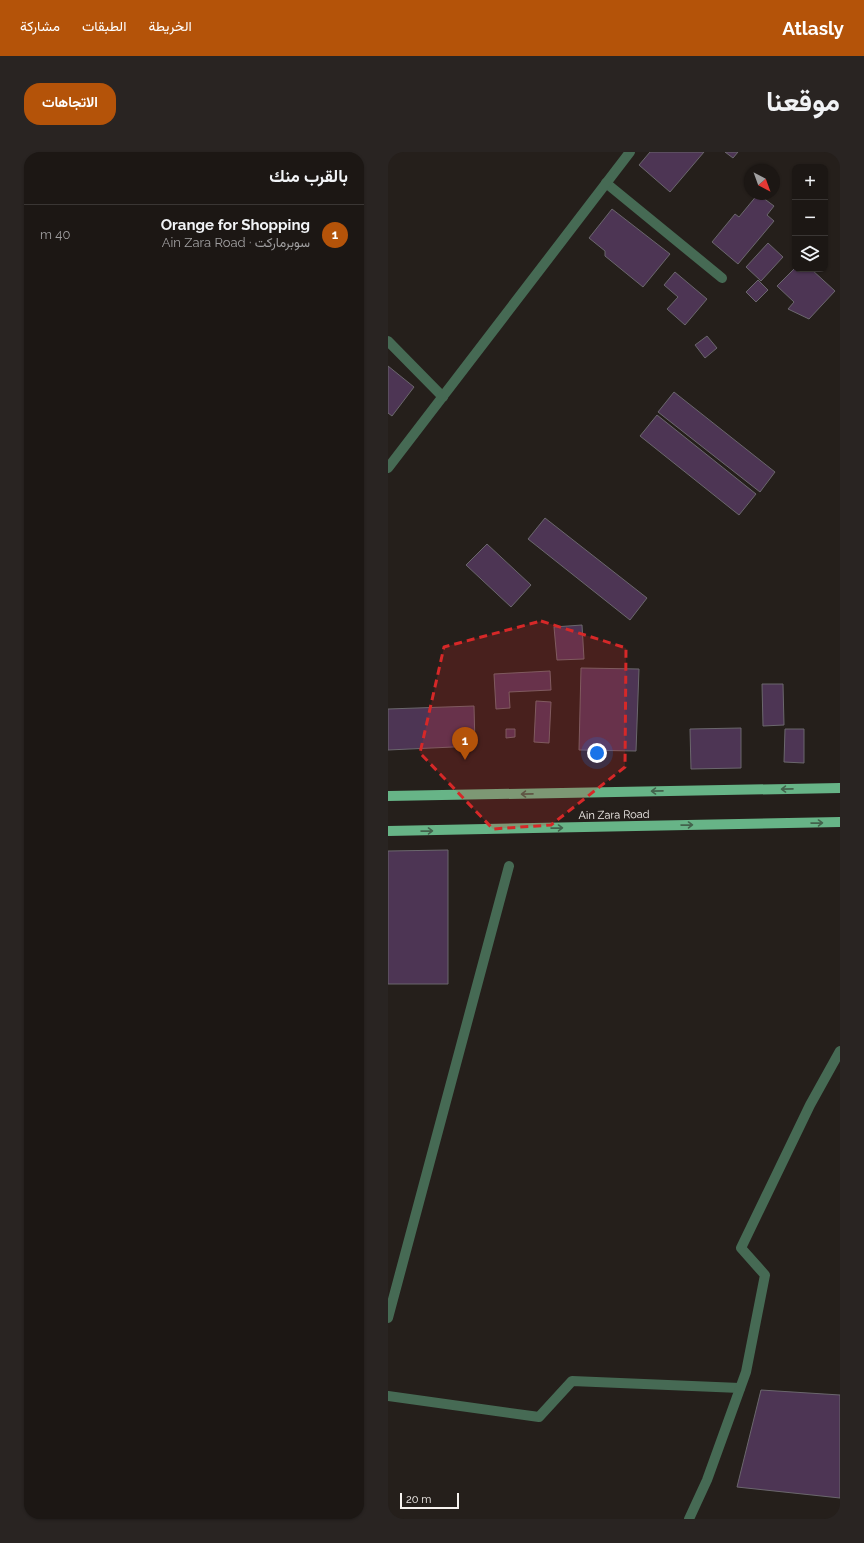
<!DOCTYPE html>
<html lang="ar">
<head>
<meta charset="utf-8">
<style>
	:root { --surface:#1c1714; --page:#292422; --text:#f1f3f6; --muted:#a09fa0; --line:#3a3634; --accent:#b45309 }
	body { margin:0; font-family:Raleway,Vazirmatn,sans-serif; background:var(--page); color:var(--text); direction:rtl }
	.controls { position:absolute; right:12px; top:12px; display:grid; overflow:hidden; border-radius:8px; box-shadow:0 1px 3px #0004 }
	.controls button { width:36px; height:36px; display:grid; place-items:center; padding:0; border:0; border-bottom:1px solid var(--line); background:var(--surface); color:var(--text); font:20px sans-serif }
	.compass { position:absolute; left:356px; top:12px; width:36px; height:36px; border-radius:50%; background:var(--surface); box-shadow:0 1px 3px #0004; rotate:139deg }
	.scale { position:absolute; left:12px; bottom:10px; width:59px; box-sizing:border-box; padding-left:4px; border:2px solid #f6f2ef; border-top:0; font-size:11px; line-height:14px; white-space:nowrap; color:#f6f2ef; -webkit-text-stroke:3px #251f1b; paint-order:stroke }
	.you { position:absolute; left:209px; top:601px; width:14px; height:14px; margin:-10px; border:3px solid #fff; border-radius:50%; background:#1a73e8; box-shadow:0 0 0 6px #1a73e833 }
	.badge { display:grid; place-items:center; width:26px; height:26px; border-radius:50%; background:var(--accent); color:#fff; font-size:13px; font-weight:700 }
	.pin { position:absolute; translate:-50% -33px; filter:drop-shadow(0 1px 2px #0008) }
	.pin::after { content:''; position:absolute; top:21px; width:14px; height:12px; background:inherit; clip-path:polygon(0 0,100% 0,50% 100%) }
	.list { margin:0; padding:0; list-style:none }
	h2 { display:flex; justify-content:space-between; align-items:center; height:52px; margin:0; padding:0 16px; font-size:17px }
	h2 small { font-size:13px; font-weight:400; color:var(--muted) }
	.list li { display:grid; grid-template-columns:26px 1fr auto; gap:12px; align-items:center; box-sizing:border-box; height:60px; padding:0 16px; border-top:1px solid var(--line) }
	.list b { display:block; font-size:15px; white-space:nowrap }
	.list p { margin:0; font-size:13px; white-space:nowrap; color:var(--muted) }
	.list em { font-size:13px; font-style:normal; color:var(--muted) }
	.icon { flex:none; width:22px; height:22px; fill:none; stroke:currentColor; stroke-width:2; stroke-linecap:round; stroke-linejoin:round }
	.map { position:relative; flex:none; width:452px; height:1367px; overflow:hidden; direction:ltr; border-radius:16px }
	header { display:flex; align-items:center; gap:24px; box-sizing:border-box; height:56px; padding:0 20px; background:var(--accent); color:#fff }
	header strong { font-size:19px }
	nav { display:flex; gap:22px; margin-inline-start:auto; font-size:14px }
	.intro { display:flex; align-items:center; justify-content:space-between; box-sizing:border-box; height:96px; padding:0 24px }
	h1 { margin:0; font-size:28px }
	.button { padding:10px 18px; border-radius:16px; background:var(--accent); color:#fff; font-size:14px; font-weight:700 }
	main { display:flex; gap:24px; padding:0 24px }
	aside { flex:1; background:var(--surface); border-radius:16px; box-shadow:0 1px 3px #0004 }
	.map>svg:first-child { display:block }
</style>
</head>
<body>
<header>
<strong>Atlasly</strong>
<nav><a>الخريطة</a><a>الطبقات</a><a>مشاركة</a></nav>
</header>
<div class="intro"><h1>موقعنا</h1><a class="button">الاتجاهات</a></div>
<main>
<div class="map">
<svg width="452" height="1367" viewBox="0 0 452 1367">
	<rect width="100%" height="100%" fill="#251f1b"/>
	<g fill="#4d3554" stroke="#6b676d">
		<path d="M262 0H316L282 40 251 13Z"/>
		<path d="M337 0H350L345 6Z"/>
		<path d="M370 42 386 54 379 63 386 69 350 112 324 90 347 62 351 65Z"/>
		<path d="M224 57 282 102 255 135 217 104V99L201 86Z"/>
		<path d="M380 91 395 105 373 129 358 115Z"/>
		<path d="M407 116V117H423L447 139 421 167 400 157 406 150 389 134Z"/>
		<path d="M287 120 319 147 297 173 279 157 290 145 276 133Z"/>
		<path d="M370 128 380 138 368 150 358 140Z"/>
		<path d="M319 184 329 196 317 206 307 193Z"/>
		<path d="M0 214 26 235 4 264 0 261Z"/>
		<path d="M286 240 387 320 372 340 270 260Z"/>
		<path d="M269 263 368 342 351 363 252 284Z"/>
		<path d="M157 366 259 446 242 468 140 387Z"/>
		<path d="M99 392 143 433 123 455 78 413Z"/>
		<path d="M194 473 196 507 169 508 166 475Z"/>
		<path d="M193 516 251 517 248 599 191 598Z"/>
		<path d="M162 519 163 538 121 540 122 556 108 557 106 522Z"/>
		<path d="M374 532H395L396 573 375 574Z"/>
		<path d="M148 549 163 550 161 591 146 590Z"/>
		<path d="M86 554 87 594 0 598V557Z"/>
		<path d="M353 576V616L303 617 302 577Z"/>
		<path d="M118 577H127V585L118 586Z"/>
		<path d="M397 577H416V611L396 610Z"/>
		<path d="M60 698V832H0V699Z"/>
		<path d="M373 1238 452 1243V1346L349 1335Z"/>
	</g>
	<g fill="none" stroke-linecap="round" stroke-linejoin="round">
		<g stroke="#466a54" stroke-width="10">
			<path d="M218 31 334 126"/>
			<path d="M0 189 55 245"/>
			<path d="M0 316 242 0"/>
			<path d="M0 1166 121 714"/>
			<path d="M0 1244 151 1265 184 1229 352 1236"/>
			<path d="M301 1367 319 1328 358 1220 377 1123 353 1096 422 953 452 899"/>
		</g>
		<g stroke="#67b487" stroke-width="10">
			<path d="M0 644 452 636"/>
			<path d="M0 679 452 670"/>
		</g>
	</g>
	<defs><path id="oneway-shaft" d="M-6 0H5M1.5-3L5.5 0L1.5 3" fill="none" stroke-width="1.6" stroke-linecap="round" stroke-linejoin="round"/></defs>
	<g stroke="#43624c">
		<use href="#oneway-shaft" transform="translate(399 637) rotate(179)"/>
		<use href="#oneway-shaft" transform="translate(269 639) rotate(179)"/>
		<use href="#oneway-shaft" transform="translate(139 642) rotate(179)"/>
		<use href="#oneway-shaft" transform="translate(429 671) rotate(-1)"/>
		<use href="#oneway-shaft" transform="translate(299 673) rotate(-1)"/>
		<use href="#oneway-shaft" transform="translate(169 676) rotate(-1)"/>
		<use href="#oneway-shaft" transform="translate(39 679) rotate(-1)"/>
	</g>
	<path fill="#d62828" fill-opacity="0.2" stroke="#d62828" stroke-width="3" stroke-dasharray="8 5" stroke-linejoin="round" d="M153 469 238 496 237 615 163 673 105 677 32 601 56 495Z"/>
	<g text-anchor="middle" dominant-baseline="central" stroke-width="4" stroke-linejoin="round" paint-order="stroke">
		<g font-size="11" fill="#f6f2ef" stroke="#251f1b">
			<text transform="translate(226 663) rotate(-1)">Ain Zara Road</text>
		</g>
	</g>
</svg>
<div class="controls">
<button>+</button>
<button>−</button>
<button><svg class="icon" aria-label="layers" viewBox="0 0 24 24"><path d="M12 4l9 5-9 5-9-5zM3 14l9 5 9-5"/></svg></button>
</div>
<svg class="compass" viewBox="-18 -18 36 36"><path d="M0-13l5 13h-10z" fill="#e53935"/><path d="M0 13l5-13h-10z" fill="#a09fa0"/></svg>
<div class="scale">20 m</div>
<div class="you"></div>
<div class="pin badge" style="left:77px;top:608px">1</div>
</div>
<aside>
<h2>بالقرب منك<small></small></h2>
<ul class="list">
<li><span class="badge">1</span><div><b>Orange for Shopping</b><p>سوبرماركت · Ain Zara Road</p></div><em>40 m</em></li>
</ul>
</aside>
</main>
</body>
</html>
